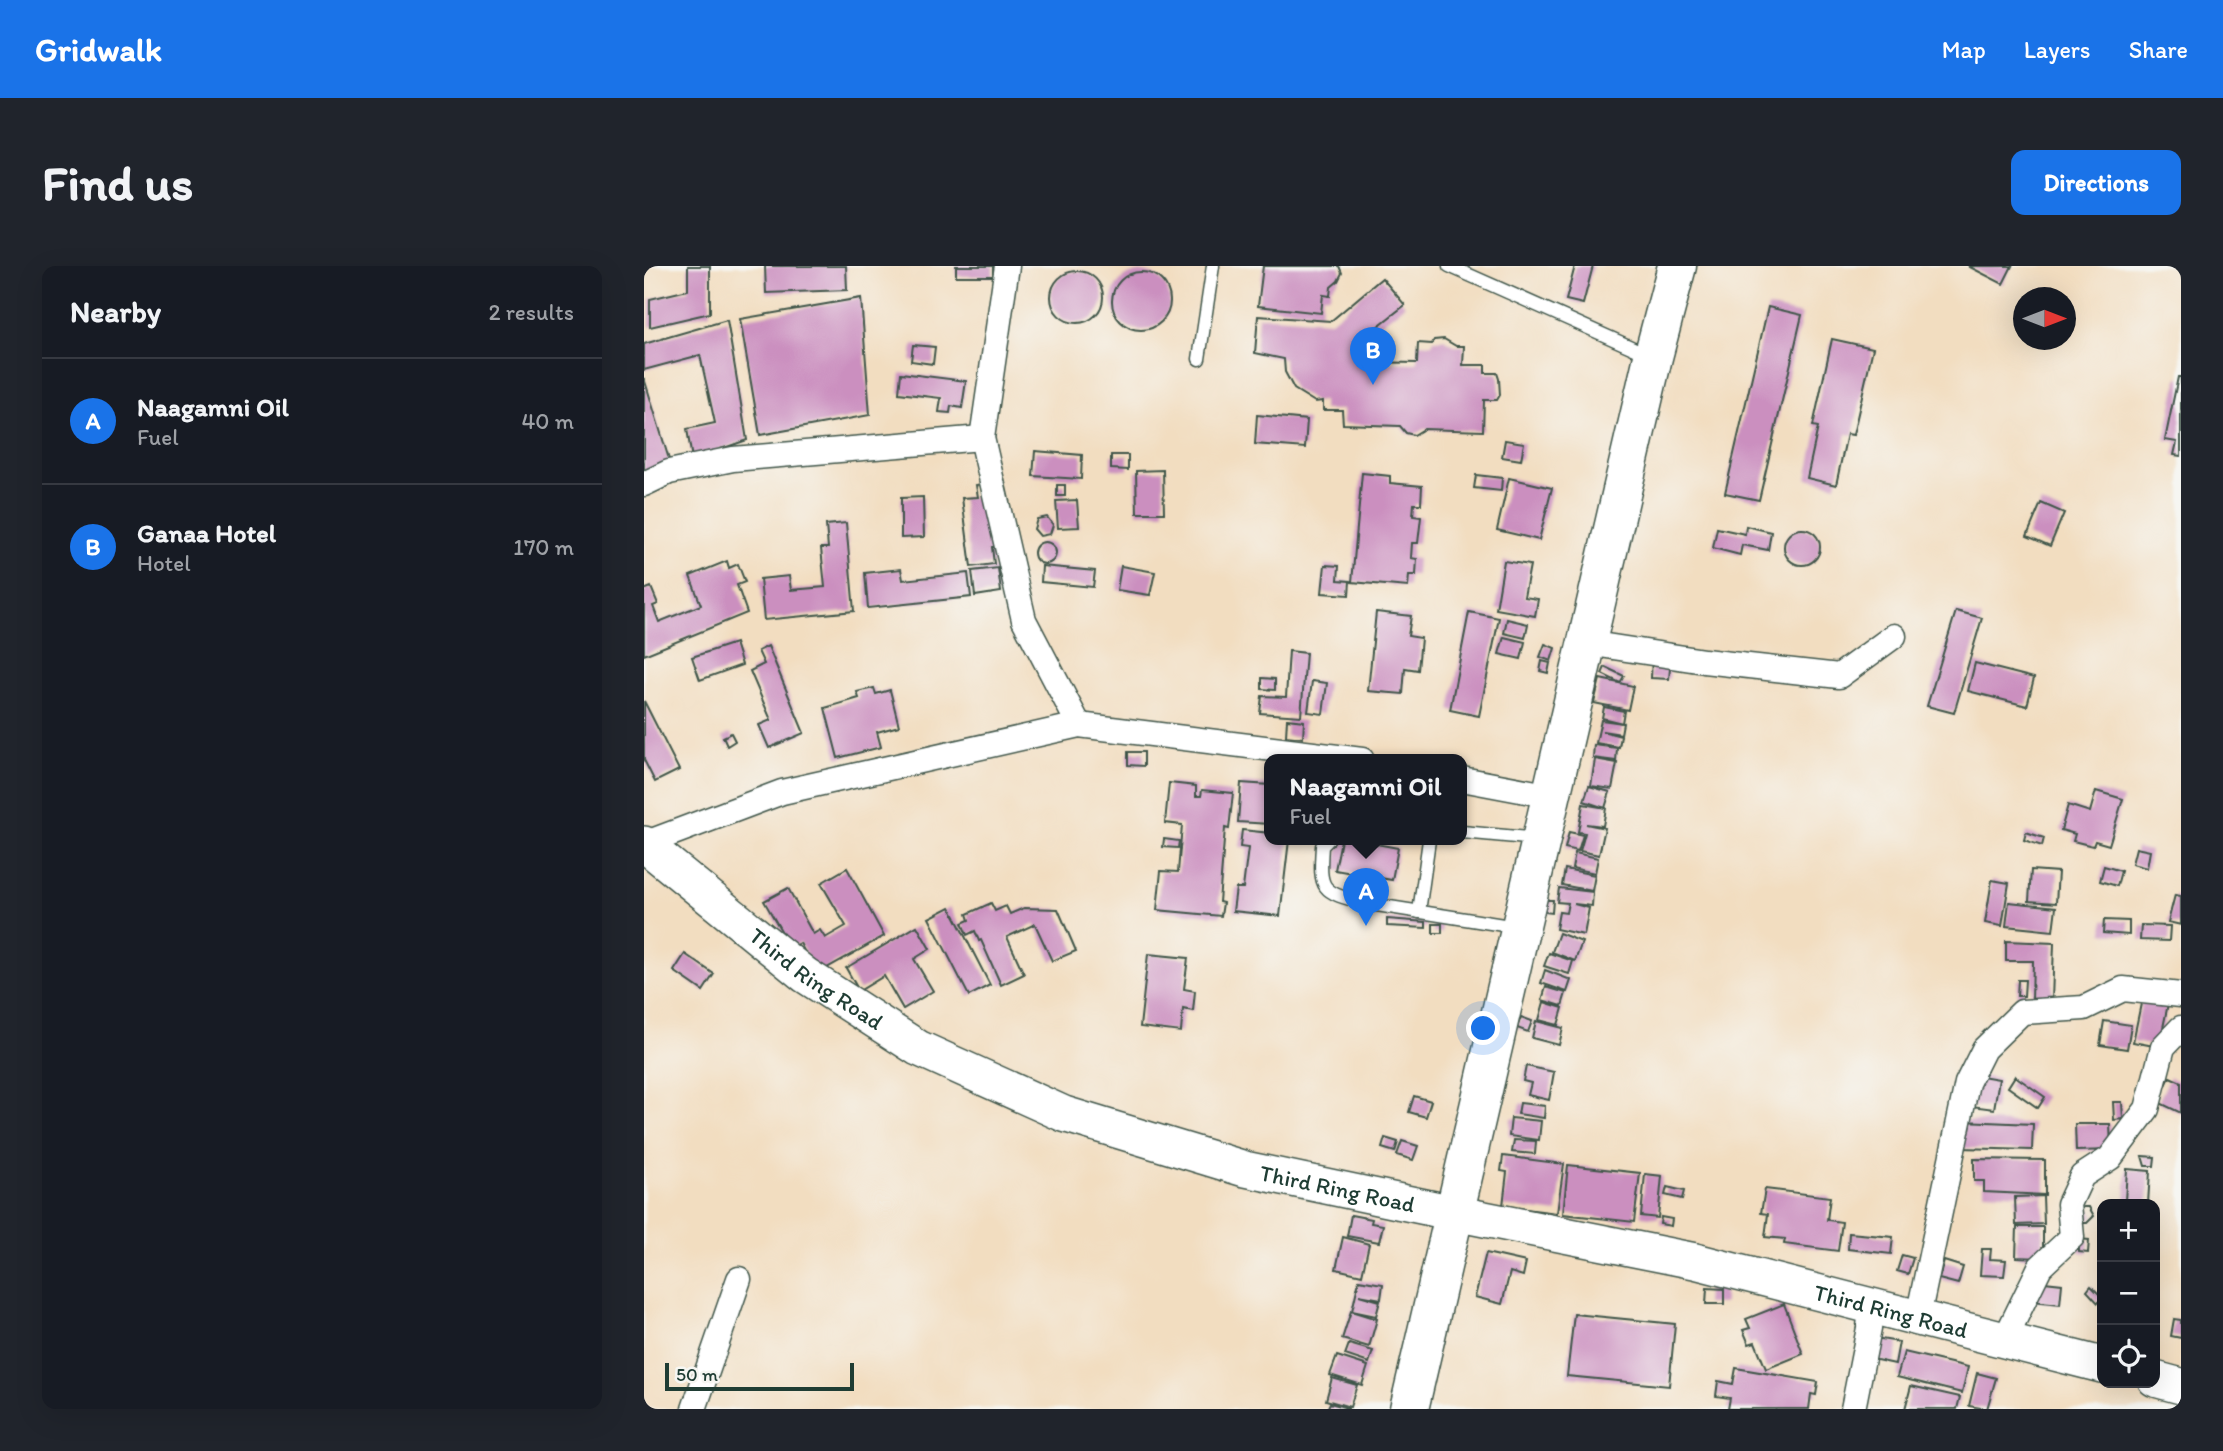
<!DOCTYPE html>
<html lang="en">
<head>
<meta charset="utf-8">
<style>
	:root { --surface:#171b24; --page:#20242c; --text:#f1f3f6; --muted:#9ea1a6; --line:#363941; --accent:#1a73e8 }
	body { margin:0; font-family:Itim,sans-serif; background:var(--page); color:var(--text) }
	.controls { position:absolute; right:21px; bottom:21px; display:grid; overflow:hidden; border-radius:14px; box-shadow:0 7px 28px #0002 }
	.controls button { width:63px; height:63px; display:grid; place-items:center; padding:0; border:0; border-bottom:2px solid var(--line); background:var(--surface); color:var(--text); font:35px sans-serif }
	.compass { position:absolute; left:1369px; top:21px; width:63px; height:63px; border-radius:50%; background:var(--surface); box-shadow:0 7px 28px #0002; rotate:90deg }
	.scale { position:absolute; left:21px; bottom:18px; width:189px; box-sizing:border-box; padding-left:7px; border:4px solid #1f3d34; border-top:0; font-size:19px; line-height:24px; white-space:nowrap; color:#1f3d34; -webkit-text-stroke:5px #f6f6f2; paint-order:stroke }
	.you { position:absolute; left:840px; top:763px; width:24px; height:24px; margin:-18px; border:5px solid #fff; border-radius:50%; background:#1a73e8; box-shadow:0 0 0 10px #1a73e833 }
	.badge { display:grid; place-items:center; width:46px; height:46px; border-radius:50%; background:var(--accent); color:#fff; font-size:23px; font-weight:700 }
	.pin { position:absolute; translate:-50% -58px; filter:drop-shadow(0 2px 4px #0008) }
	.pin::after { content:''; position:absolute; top:37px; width:24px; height:21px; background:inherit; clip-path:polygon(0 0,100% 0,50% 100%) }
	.popup { position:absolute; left:620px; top:488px; width:203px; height:91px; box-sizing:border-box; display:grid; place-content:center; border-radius:14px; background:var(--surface); filter:drop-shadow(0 2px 5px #0005); font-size:23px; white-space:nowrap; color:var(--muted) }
	.popup b { font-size:26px; color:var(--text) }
	.popup::after { content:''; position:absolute; left:50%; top:100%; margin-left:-14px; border:14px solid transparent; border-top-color:var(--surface) }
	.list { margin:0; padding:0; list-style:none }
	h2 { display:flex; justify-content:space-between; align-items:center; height:91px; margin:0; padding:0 28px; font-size:30px }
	h2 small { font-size:23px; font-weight:400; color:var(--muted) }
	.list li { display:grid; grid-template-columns:46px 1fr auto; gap:21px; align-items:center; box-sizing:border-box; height:126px; padding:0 28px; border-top:2px solid var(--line) }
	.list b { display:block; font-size:26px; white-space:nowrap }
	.list p { margin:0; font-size:23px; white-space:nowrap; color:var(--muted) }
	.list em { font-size:23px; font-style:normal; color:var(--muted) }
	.icon { flex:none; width:38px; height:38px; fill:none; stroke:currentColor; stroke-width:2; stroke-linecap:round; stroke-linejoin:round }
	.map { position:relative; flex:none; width:1537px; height:1143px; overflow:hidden; border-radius:14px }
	header { display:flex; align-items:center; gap:42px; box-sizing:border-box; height:98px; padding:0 35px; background:var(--accent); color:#fff }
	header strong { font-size:33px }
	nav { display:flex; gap:38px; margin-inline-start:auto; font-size:24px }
	.intro { display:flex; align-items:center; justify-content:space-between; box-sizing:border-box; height:168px; padding:0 42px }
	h1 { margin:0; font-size:49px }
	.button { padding:18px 32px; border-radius:14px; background:var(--accent); color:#fff; font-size:24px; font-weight:700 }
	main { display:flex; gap:42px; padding:0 42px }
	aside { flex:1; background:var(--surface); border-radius:14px; box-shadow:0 7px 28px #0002 }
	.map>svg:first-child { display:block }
</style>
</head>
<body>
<header>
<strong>Gridwalk</strong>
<nav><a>Map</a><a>Layers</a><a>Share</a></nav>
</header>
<div class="intro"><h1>Find us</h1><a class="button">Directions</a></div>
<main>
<aside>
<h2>Nearby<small>2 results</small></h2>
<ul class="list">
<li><span class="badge">A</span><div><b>Naagamni Oil</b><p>Fuel</p></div><em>40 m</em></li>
<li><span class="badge">B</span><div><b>Ganaa Hotel</b><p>Hotel</p></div><em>170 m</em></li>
</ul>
</aside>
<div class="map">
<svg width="1537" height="1143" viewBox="0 0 1537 1143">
	<rect width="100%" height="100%" fill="#f6f6f2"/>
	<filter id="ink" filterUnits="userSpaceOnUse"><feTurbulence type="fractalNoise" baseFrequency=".0143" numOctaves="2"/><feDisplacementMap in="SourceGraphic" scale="14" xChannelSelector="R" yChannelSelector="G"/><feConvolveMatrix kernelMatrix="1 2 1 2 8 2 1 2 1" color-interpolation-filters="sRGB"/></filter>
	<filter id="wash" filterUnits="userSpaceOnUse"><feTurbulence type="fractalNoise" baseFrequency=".00686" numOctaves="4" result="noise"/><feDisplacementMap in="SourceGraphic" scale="28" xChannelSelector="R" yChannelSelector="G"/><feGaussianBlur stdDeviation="1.57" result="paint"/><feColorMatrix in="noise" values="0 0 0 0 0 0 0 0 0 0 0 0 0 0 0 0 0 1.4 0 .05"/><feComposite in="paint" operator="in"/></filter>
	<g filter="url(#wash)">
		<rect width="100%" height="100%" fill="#f2ddc0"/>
		<g id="blocks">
			<g fill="#cb8fbf">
				<path d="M44 0H66V47L6 61V33L44 24Z"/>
				<path d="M121 0H202L203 24 122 27Z"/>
				<rect x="312" y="0" width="37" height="10"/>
				<path d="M619 0H695L698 7 694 15 687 21 686 30 679 29 677 47 614 40Z"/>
				<path d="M931 0H949L939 38 922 34Z"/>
				<path d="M1324 0H1368L1359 18Z"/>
				<circle cx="433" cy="31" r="26"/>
				<circle cx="497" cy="35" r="29"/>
				<path d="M738 12 761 39 710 79 722 92V96L773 97 774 77 788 78 790 74 800 73 812 80H820L819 99H841V107H853L855 113 856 129 853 134H840L839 165 780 163 770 169 762 167 756 160 699 158 698 144H679V135L671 136 650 123 641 106 640 93 611 87 614 50 687 55Z"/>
				<path d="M217 32 226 149 116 169 96 53Z"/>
				<path d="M1124 41 1158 49 1115 234 1081 227Z"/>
				<path d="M83 54 103 174 48 193 43 163 71 157 56 89 0 104V78Z"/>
				<path d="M1188 73 1229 82 1209 169 1203 168 1192 219 1163 212 1174 161 1169 160Z"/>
				<path d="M269 79 291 81 289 98 267 95Z"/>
				<path d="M257 107 322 115 318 142 307 140 306 147 295 146 297 132 255 127Z"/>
				<path d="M1534 111H1537V190L1530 189 1533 176 1521 174Z"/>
				<path d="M0 112 27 200 0 209Z"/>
				<path d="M613 149 663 154 661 182 611 178Z"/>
				<path d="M861 174 880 177 877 194 858 191Z"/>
				<path d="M391 185 438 189 437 213 389 210Z"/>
				<path d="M467 189H484V204L467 203Z"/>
				<path d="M519 204 520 247H493L492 205Z"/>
				<path d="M718 207 746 210V217L778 220 777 238H770L769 250 777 251 774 277H768L767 292 773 293 772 309H765L764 321 708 316Z"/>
				<path d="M832 209 858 212 857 225 830 222Z"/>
				<path d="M865 212 908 222 895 274 853 264Z"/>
				<path d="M343 217 351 281H348L350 298 327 301 318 232 334 231 332 219Z"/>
				<rect x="413" y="219" width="8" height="11"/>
				<path d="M279 231 280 271 257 272V232Z"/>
				<path d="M433 234 435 261 414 262 412 235Z"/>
				<path d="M1397 237 1420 247 1406 280 1383 270Z"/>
				<path d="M403 251 409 259 406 268 396 270 390 263 393 253Z"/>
				<path d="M202 257 210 345 120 354 116 313 145 310 147 324 181 321 177 282H184L182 259Z"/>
				<path d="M1102 260 1127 266 1124 284 1098 279 1096 289 1069 282 1073 262 1101 268Z"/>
				<circle cx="1158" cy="281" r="18"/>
				<circle cx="401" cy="287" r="11"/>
				<path d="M83 295 85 302 94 298 101 316 93 319 103 347 0 389V324L7 321 14 338 9 340 15 356 57 339 46 310Z"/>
				<path d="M860 295 886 299 880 331 894 333 891 350 852 343Z"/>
				<path d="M681 299 695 300 694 314 706 315 705 329 678 327Z"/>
				<path d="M398 300 451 305 449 321 397 316Z"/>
				<path d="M477 300 511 306 506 329 473 324Z"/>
				<path d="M354 302 357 326 331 330 328 305Z"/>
				<path d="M257 303 259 314 324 307 327 331 224 342 221 307Z"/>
				<path d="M1312 345 1338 352 1310 447 1283 440Z"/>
				<path d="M732 346 767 350 764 370 777 372 774 404 761 402 759 428 724 425Z"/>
				<path d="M825 346 855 352 835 450 806 444Z"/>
				<path d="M863 353 884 358 881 372 860 367Z"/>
				<path d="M860 371 881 376 877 393 855 388Z"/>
				<path d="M91 377 98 399 56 414 48 391Z"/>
				<path d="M901 378 911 382 907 395 896 391Z"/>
				<path d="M124 380 160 467 125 482 115 459 127 454 106 405 120 398 114 385Z"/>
				<path d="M645 385 662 387 657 450 616 447 618 430 642 431Z"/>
				<path d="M1008 391 1027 392 1025 413 1007 412Z"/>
				<path d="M898 395 906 397 904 407 896 405Z"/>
				<path d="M1331 397 1390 412 1383 440 1324 425Z"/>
				<path d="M961 401 980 410 976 417 958 408Z"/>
				<path d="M618 412 631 413V424L618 423Z"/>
				<path d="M956 413 989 420 984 444 950 437Z"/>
				<path d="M668 415 683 417 679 448 664 446Z"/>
				<path d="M230 422 232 428 246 424 255 460 233 466 237 481 194 492 181 442 215 432 213 426Z"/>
				<path d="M0 435 35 504 11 516 0 494Z"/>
				<path d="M960 441 980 445 978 457 958 452Z"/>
				<path d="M643 453 660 455 659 472 642 470Z"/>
				<path d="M957 454 979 457 977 468 958 465 977 470 975 481 952 477Z"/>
				<path d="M87 467 91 475 83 480 79 471Z"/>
				<path d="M950 479 973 482 972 495 949 492Z"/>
				<path d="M484 486H500V500L484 499Z"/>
				<path d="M951 493 973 497 968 523 947 520Z"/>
				<path d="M525 517 552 520V530H557L558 524 589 527 585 563 581 562 575 636 579 637 577 650 513 644 517 605 534 606 538 559 521 557Z"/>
				<path d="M597 517 626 519V558L594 556Z"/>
				<path d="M945 520 966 526 961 542 940 535Z"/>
				<path d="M1452 525 1479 533 1465 579 1451 575 1449 580 1429 575 1431 568 1417 564 1424 539 1446 546Z"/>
				<path d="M939 538 962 542 959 560 942 558 961 562 955 589 936 585 941 567 934 566Z"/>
				<path d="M598 564 626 567V574H645L636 650 589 645 592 622H599L604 582 596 581Z"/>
				<path d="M925 566 939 569 934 585 921 582Z"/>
				<path d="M1382 566 1400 572 1398 580 1380 574Z"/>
				<path d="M520 573 535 575 534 582 519 581Z"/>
				<path d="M697 574H711L754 582 748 614 691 604Z"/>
				<path d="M1492 582 1506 585 1503 602 1488 598Z"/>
				<path d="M931 587 954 592 951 607 928 602Z"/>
				<path d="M1460 600 1477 605 1473 620 1456 615Z"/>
				<path d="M203 602 240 670 172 708 156 677 147 682 120 635 144 622 169 668 176 664 181 672 202 660 177 617Z"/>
				<path d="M921 603 951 609 948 625 918 619Z"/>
				<path d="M1387 604 1414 606 1412 637 1385 635Z"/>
				<path d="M1348 614 1365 617 1358 660 1341 657Z"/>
				<path d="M915 622 949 626 948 640 930 638 945 642 940 669 912 663 915 646 922 647 924 637 913 636Z"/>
				<path d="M1531 629 1537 630V659L1524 656Z"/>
				<path d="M901 634H909L908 647 900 646Z"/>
				<path d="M1365 636 1412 641 1409 665 1362 660Z"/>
				<path d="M347 637 351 645 362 640 366 648 380 642 414 643 432 685 408 695 391 658 363 671 380 708 357 719 337 674 335 675 331 665 323 669 318 657 325 654 323 648Z"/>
				<path d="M306 641 346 719 325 730 285 652Z"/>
				<path d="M743 653 782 656V662L743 660Z"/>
				<path d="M1460 654 1485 655V669L1459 667Z"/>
				<rect x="789" y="658" width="9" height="9"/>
				<path d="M1497 659 1526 660 1525 675 1496 674Z"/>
				<path d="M273 660 286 683 270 693 289 725 259 743 240 710 215 725 202 702Z"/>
				<path d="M915 667 938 676 931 695 908 686Z"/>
				<path d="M1362 675 1410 677 1408 735H1388L1389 695H1362Z"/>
				<path d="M905 687 929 695 925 708 900 700Z"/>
				<path d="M41 688 70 708 59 725 30 705Z"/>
				<path d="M504 688 544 692 540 723 551 725 549 745 539 743 537 766 496 761Z"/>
				<path d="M901 704 927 714 923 726 897 717Z"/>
				<path d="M1374 714H1381L1380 730H1373Z"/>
				<path d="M902 721 922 727 918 740 898 734Z"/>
				<path d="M1499 728 1525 733 1515 781 1489 776Z"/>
				<path d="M900 736 919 742 914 759 895 754Z"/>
				<path d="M877 751 888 755 884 766 873 762Z"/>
				<path d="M892 755 919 762 915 779 888 772Z"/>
				<path d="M1460 755 1487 759 1483 783 1456 779Z"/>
				<path d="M882 800 910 806 905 834 884 829 887 817 879 815Z"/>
				<path d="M1332 809 1355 813 1350 843 1327 840Z"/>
				<path d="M1371 810 1401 831 1394 842 1364 821Z"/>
				<path d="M1526 811 1537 816V847L1514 836Z"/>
				<path d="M770 830 787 835 782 851 765 846Z"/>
				<path d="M1469 836H1478L1479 853 1470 854Z"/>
				<path d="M876 837 901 840 900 852 874 848Z"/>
				<path d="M867 852 897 855 895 874 865 870Z"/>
				<path d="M1318 855 1389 858 1388 884 1317 882Z"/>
				<path d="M1431 858H1466L1467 884 1432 885Z"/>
				<path d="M741 872 754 876 751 886 738 882Z"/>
				<path d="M870 874 892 875 891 888 868 886Z"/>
				<path d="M758 875 774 880 769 894 753 889Z"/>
				<path d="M859 890 920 898 913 947 859 940 863 906 857 905Z"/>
				<path d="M1498 890 1511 891 1510 900H1501Z"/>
				<path d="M1330 893 1401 894V929L1340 926V915H1330Z"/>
				<path d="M924 899 996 907 990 956 919 948Z"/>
				<path d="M1483 903 1506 905 1504 938H1488V935H1481Z"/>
				<path d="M1001 908 1018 910 1014 952 997 950Z"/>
				<path d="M1023 921 1040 925 1038 933 1021 929Z"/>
				<path d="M1121 923 1186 931 1183 954 1198 956 1194 985 1140 978 1141 973 1121 971 1124 948 1117 947Z"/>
				<path d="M1399 930 1400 958 1372 959 1371 931Z"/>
				<path d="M1440 941H1445L1450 950 1443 957H1438L1435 944Z"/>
				<path d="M707 949 728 953 727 957 739 959 735 976 703 970Z"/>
				<path d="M1017 951 1028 953 1027 960 1016 958Z"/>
				<path d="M1373 961H1399V992L1372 991Z"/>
				<path d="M1205 967 1249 971 1247 988 1204 983Z"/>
				<path d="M699 971 725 978 718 1009 692 1003Z"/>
				<path d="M1435 973 1445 974 1444 987 1435 986Z"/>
				<path d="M1338 983H1347L1346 993 1362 994 1360 1010 1336 1009Z"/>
				<path d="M842 987 882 996 879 1010 866 1006 858 1038 831 1031Z"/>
				<path d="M1258 989 1269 992 1264 1008 1253 1005Z"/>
				<path d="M1300 995 1319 1001 1314 1018 1295 1013Z"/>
				<path d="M715 1014 739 1018 737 1033 715 1029 736 1035 732 1050 708 1045Z"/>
				<path d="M1391 1015 1418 1018 1416 1038 1389 1035Z"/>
				<path d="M1447 1020 1458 1031 1454 1037 1443 1025Z"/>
				<path d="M1063 1022 1080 1023V1038H1062Z"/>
				<path d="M1140 1038 1159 1088 1122 1103 1111 1076 1105 1078 1099 1064 1106 1062 1102 1053Z"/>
				<path d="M707 1045 733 1053 725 1081 698 1073Z"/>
				<path d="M930 1048 1031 1058 1025 1120 923 1110Z"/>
				<path d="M1530 1053 1537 1054V1072L1527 1070Z"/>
				<path d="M1231 1072 1255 1076 1251 1098 1228 1093Z"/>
				<path d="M705 1078 729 1085 725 1097 701 1089Z"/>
				<path d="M1260 1086 1324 1101 1318 1127 1253 1111Z"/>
				<path d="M693 1090 724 1100 718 1119 686 1109Z"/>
				<path d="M1092 1102 1174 1116 1172 1129 1167 1128 1165 1143H1084L1086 1132 1072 1130 1074 1115 1089 1118Z"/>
				<path d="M1333 1107 1352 1112 1343 1143 1325 1140Z"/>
				<path d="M688 1112 713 1119 706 1141 682 1134Z"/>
				<path d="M1267 1120 1316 1131 1313 1143H1261Z"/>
				<path d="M686 1137 704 1142V1143H683Z"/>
			</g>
		</g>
	</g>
	<g filter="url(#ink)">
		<use href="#blocks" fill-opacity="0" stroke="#3f5549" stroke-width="2"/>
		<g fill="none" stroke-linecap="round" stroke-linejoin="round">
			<g stroke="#3f5549" stroke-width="15">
				<g id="lane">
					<path d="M805 0 1005 89"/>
					<path d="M555 93 569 0"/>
					<path d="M818 566 894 573"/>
					<path d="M684 574 678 580C675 624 677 626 720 637L872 661"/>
					<path d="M775 646 785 574"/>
				</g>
			</g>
			<g stroke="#3f5549" stroke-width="27">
				<g id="street">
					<path d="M363 0 338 172 380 354 435 459"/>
					<path d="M0 218 25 206 89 193 338 172"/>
					<path d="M943 377 1060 395 1195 410 1250 370"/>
					<path d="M818 513 908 530"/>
					<path d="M0 578 138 526 435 459 718 494"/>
					<path d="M1274 1051 1323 817 1340 783 1378 746 1440 742 1479 723 1537 729"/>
					<path d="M1361 1073 1396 1001 1428 971 1425 938 1438 910 1466 892 1503 843 1519 781 1537 762"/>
					<path d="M50 1143 95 1013"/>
					<path d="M1209 1143 1225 1062 1227 1039"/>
				</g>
			</g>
			<g stroke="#3f5549" stroke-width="38">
				<g id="secondary">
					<path id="s1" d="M0 578 161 709 274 782 420 848 601 903 810 947 1051 995 1458 1099"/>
					<path d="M1511 1113 1537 1120"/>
				</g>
			</g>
			<g stroke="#3f5549" stroke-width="41">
				<path id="highway" d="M765 1143 1009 91 1033 0"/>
			</g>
			<use href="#lane" stroke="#fff" stroke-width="12"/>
			<use href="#street" stroke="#fff" stroke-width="24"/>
			<use href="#secondary" stroke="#fff" stroke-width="35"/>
			<use href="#highway" stroke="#fff" stroke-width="38"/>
		</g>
	</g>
	<g text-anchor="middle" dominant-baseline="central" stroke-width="5" stroke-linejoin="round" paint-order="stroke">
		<g font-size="23" fill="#1f3d34" stroke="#f6f6f2">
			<text stroke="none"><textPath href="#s1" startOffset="219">Third Ring Road</textPath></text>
			<text stroke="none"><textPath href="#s1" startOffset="786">Third Ring Road</textPath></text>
			<text stroke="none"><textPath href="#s1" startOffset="1353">Third Ring Road</textPath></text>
		</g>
	</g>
</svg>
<div class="controls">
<button>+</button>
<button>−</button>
<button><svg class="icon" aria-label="locate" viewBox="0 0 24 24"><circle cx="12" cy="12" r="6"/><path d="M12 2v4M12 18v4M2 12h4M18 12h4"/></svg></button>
</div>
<svg class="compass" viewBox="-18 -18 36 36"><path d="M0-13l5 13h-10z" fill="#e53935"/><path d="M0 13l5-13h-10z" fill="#9ea1a6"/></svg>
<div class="scale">50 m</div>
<div class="you"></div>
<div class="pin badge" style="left:722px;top:660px">A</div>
<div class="popup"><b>Naagamni Oil</b>Fuel</div>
<div class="pin badge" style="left:729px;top:119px">B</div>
</div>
</main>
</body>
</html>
